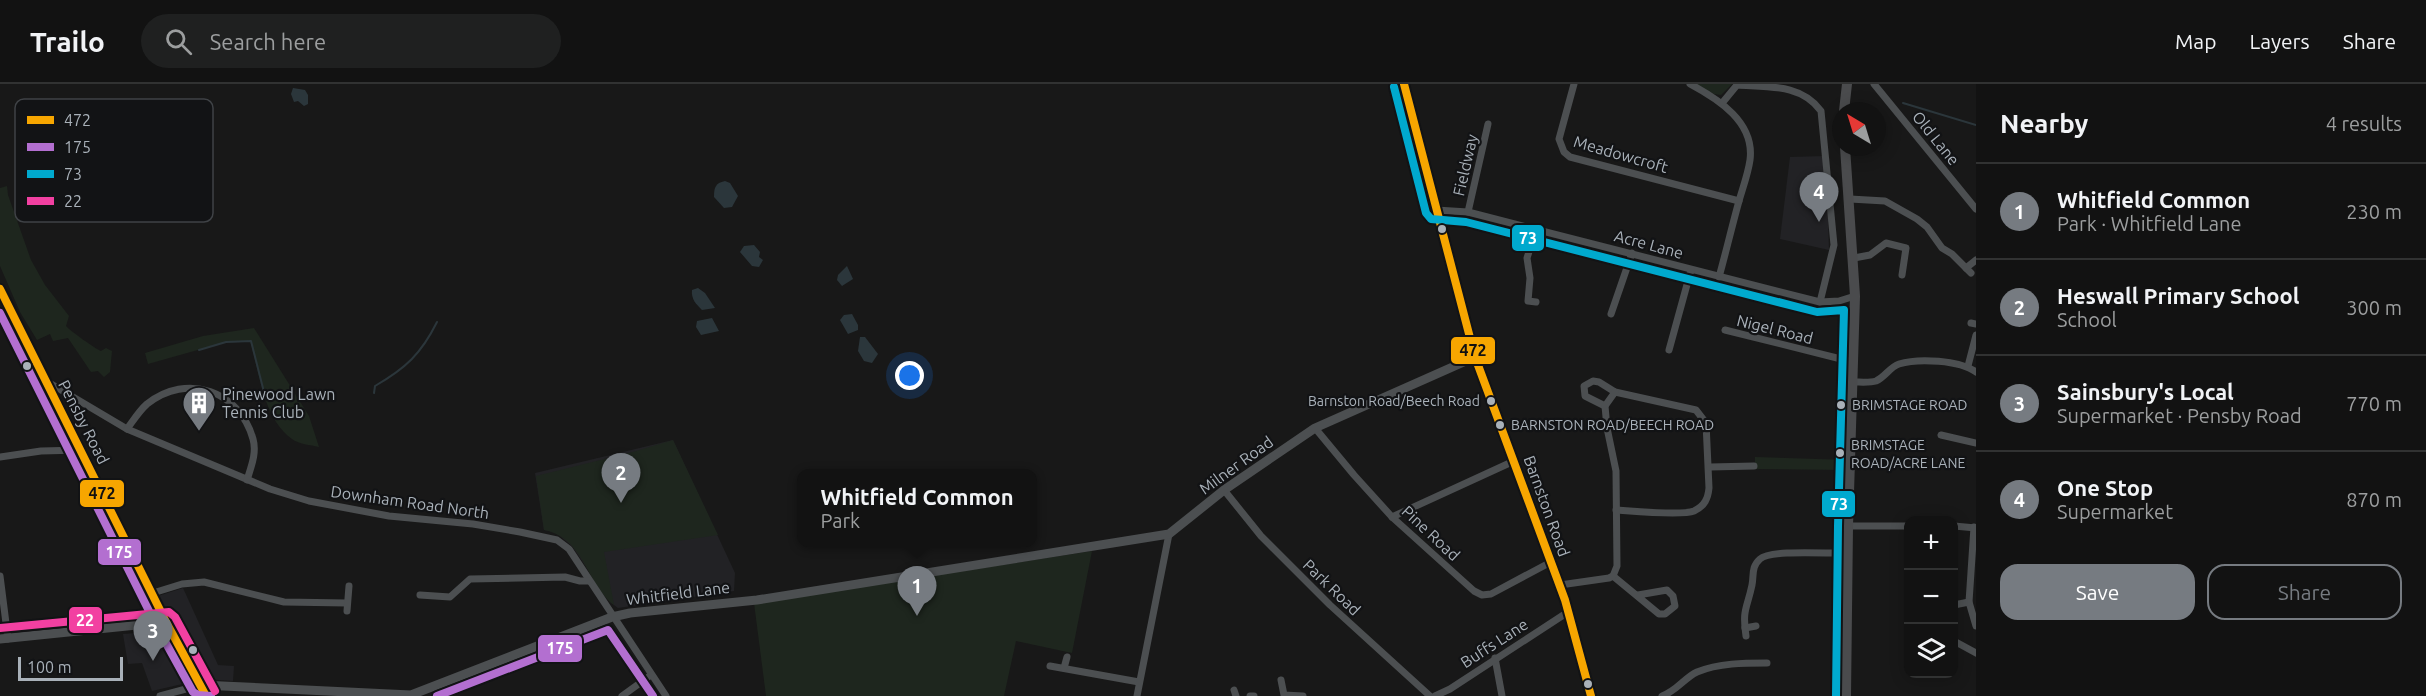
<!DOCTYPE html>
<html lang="en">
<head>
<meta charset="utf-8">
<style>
	:root { --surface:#121212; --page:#1f2020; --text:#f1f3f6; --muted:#9c9e9f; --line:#313232; --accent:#767b81 }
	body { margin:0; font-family:Ubuntu,sans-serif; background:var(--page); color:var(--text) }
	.controls { position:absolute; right:18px; bottom:18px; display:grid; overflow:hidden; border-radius:12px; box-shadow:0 3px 15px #0003 }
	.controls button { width:54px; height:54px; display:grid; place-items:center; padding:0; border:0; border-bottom:2px solid var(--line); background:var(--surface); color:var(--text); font:30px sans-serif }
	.compass { position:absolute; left:1832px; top:18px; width:54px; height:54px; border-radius:50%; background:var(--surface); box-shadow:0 3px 15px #0003; rotate:322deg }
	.scale { position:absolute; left:18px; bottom:15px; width:105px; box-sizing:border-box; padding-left:6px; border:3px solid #a9b1b9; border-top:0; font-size:16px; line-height:21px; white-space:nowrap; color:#a9b1b9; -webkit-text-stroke:4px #121315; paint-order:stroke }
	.you { position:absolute; left:910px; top:292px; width:21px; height:21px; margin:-15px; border:4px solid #fff; border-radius:50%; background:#1a73e8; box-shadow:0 0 0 9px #1a73e833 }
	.badge { display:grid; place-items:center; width:39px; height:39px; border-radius:50%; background:var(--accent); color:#fff; font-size:20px; font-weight:700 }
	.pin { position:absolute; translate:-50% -50px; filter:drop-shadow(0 2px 3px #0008) }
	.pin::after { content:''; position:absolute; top:32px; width:21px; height:18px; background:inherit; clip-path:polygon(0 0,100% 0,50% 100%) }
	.popup { position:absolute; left:797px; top:385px; width:240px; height:78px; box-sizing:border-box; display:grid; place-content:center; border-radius:12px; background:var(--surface); filter:drop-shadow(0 2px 4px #0005); font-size:20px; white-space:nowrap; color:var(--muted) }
	.popup b { font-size:22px; color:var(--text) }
	.popup::after { content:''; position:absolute; left:50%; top:100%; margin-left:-12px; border:12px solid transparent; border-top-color:var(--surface) }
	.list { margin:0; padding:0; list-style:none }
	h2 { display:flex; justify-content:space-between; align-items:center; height:78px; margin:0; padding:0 24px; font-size:26px }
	h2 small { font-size:20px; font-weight:400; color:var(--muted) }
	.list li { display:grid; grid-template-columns:39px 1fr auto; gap:18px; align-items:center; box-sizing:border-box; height:96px; padding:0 24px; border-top:2px solid var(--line) }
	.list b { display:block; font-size:22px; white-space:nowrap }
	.list p { margin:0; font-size:20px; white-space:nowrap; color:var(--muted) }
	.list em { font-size:20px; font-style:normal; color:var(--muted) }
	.actions { display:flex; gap:12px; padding:18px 24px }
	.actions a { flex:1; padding:14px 0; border:2px solid var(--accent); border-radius:18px; text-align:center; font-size:21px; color:var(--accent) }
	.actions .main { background:var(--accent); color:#fff }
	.icon { flex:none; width:33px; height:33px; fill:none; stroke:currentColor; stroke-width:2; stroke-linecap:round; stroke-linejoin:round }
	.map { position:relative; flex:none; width:1976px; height:612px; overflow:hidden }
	header { display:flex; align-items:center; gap:36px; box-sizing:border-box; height:84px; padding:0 30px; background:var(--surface); border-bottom:2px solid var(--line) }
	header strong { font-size:28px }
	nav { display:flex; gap:33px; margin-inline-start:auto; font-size:21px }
	.search { width:420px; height:54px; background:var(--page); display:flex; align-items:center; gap:15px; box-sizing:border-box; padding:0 21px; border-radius:33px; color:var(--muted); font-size:22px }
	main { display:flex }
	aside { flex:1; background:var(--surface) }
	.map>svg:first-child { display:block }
</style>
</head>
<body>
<header>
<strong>Trailo</strong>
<div class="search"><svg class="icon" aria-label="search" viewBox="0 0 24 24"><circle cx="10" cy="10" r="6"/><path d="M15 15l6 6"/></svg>Search here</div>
<nav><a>Map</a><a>Layers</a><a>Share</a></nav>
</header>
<main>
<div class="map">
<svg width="1976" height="612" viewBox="0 0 1976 612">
	<rect width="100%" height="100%" fill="#181818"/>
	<g fill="#222225">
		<path d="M1826 72 1829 166 1780 155 1790 73Z"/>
		<path d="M673 356 735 489 734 507 618 524 610 518 572 462 555 448 544 446 535 389Z"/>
		<path d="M183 504 218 581 234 582 233 597 204 595 152 607 142 579 128 580 123 550 175 546 158 512Z"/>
	</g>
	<g fill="#1e261e">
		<path d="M1695 0H1732L1721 11 1714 10Z"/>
		<path d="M7 102 8 111 31 176 45 201 69 232 66 242C70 247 96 265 101 267L106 264 112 267 110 288 104 293 98 287 91 288 68 254 53 257 50 250 37 256 20 228 0 182V104Z"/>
		<path d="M254 244 309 332 319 363C311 361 298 360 292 355 263 334 260 290 250 257L226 258 148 280 145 269 203 252Z"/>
		<path d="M673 356 718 451 604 468 614 521C586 500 585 454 544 446L536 392 633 368Z"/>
		<path d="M1755 373 1849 376 1848 386 1755 385Z"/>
		<path d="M1092 467 1072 569 1016 557 1004 612H766L754 519Z"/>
	</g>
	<g fill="#2b363b">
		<path d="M293 4 305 6 308 11V20L304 22 298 17 294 18 291 10Z"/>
		<path d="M725 97 730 99 738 112 732 123 724 124 714 113C714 104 715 99 725 97Z"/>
		<path d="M754 161 760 168 759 173 763 176 759 183 752 182 740 168 744 162Z"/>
		<path d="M847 182 853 195 842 202 837 196 838 191Z"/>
		<path d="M698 204 705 209 715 224 702 226C696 220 691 215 692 206Z"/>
		<path d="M852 230 858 241V246L848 250 840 236 844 231Z"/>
		<path d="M712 234 719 247 701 251 696 243 697 237Z"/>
		<path d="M860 253H865L878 270 872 279 864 277 858 267Z"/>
	</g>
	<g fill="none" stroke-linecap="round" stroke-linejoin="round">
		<g stroke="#2b363b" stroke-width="2">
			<path d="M1903 19 1976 41"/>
			<path d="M199 266 226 258 251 257 265 312"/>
			<path d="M374 309 375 302C406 284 421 270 437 238"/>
		</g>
		<g stroke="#4c4f51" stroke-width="7">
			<path d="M1574 0 1559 55 1564 68 1570 73 1739 117"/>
			<path d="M1690 0C1718 15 1755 38 1750 76 1748 90 1743 103 1739 117 1732 142 1726 168 1719 193"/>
			<path d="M1874 0 1976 125"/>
			<path d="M1723 18 1737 1C1769 3 1802 0 1821 27L1834 161 1820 218"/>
			<path d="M1850 115 1885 117 1917 135 1927 143 1942 164 1952 170 1971 189"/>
			<path d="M1436 126 1468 128 1820 218 1839 217 1855 212"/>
			<path d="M1468 128 1488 40"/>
			<path d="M1536 146 1527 174 1530 194 1528 217 1536 218"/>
			<path d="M1854 174 1870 171 1886 159 1906 164 1902 191"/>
			<path d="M1966 184 1976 176"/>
			<path d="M1611 230 1632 169"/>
			<path d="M1971 239 1976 240"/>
			<path d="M1725 246 1853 278"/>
			<path d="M1669 266 1691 186"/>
			<path d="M1968 282 1976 251"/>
			<path d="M46 297 127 345 270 405 309 417 389 432 473 440 520 448 557 456 569 465 666 612"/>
			<path d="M1853 298C1860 298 1870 299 1876 297 1885 293 1890 283 1899 280 1918 274 1960 276 1976 288"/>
			<path d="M1605 322 1585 312 1584 302 1593 297 1599 298 1615 308 1696 326 1706 339 1709 404C1708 414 1705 422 1694 427 1682 432 1632 427 1616 426"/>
			<path d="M1315 344 1354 391 1392 433 1474 507 1482 511 1491 510 1551 478"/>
			<path d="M127 345C133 337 139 327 147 320 187 288 240 307 253 355 257 369 251 383 247 396"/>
			<path d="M1941 351 1976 359"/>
			<path d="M0 373 41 367 81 366"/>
			<path d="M1710 383 1754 382"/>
			<path d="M1224 406 1261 452 1330 521 1430 612"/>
			<path d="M1392 433 1514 377"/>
			<path d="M1848 442H1908"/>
			<path d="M1954 442 1976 444"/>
			<path d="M1974 443 1969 518 1976 542"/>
			<path d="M0 492 8 555"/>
			<path d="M1613 492 1659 530H1665L1675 522 1673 512 1667 506 1638 511"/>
			<path d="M1560 501 1609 494 1613 492 1617 482 1616 387 1607 344 1605 322 1615 308"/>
			<path d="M153 509 182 500 204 498 284 518 347 519"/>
			<path d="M420 511 450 513 470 495 565 493 580 497H589"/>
			<path d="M1954 521 1969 518"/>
			<path d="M347 527 349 502"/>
			<path d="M1745 544 1756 542"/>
			<path d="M1746 552C1742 525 1747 525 1752 501 1754 491 1751 483 1760 475 1771 465 1830 470 1848 469"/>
			<path d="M1954 557 1976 569"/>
			<path d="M1495 574 1502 612"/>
			<path d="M1050 582 1139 598"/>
			<path d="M1064 584 1067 573"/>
			<path d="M1281 596 1284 611 1303 612"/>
			<path d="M1234 606 1236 612"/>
			<path d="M160 612 201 601"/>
			<path d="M622 612 651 591"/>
			<path d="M1137 612 1169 450"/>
			<path d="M1250 612H1254"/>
			<path d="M1435 612 1450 605 1568 528"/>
			<path d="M1662 612C1677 607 1684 594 1697 588 1719 579 1744 579 1767 579"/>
		</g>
		<g stroke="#4c4f51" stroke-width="9">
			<path d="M0 555 166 538"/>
			<path d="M201 601 411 611 612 533 630 529 757 516 1169 450 1224 406 1315 344 1475 273"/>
		</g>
		<path stroke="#4b4d50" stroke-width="10" d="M0 205 166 538 206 612"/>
		<g stroke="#4a4b4d" stroke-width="10">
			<path d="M1404 0 1475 273 1565 516 1591 612"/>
			<path d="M1844 27 1847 0"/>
			<path d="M1845 63 1855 212 1848 442 1846 612"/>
		</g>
		<g stroke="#121315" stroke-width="12">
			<g id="bus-1">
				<path d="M1404 0 1475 273 1565 516 1591 612"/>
				<path d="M0 205 166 538 206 612"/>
			</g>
		</g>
		<g stroke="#121315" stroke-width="12">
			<g id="bus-2">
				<path d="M0 229 157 543 193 608 198 611 211 612"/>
				<path d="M437 612 608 546 653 612"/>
			</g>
		</g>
		<g stroke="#121315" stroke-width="12">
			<path id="bus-3" d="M1394 3 1426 129 1431 135 1466 138 1817 228 1844 226 1838 442 1836 612"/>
		</g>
		<g stroke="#121315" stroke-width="12">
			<path id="bus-4" d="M0 544 169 528 175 533 215 607"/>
		</g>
		<use href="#bus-1" stroke="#f7a600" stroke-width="8"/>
		<use href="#bus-2" stroke="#b36fd0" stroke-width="8"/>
		<use href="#bus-3" stroke="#00a9ce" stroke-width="8"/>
		<use href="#bus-4" stroke="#f240a1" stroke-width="8"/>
	</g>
	<defs>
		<g id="building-pin" transform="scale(1.725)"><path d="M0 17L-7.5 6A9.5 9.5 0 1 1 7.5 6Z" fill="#767b81" stroke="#121315"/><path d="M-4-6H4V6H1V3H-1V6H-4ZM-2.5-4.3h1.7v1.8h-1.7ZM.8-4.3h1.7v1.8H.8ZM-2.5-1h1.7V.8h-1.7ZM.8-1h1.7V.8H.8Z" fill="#fff"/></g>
	</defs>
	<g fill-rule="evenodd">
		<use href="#building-pin" x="199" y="319"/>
	</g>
	<g fill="#a9b1b9" stroke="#121315" stroke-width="2">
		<circle cx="1442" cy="145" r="5"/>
		<circle cx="27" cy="282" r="5"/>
		<circle cx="1491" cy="317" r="5"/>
		<circle cx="1841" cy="321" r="5"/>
		<circle cx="1500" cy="341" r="5"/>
		<circle cx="1840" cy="369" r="5"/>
		<circle cx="193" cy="566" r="5"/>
		<circle cx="1588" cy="600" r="5"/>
	</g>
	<g text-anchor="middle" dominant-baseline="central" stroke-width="4.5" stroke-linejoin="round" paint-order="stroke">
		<g font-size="14" fill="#a9b1b9" stroke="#121315" text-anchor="start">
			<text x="1480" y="317" text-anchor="end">Barnston Road/Beech Road</text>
			<text x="1852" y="321">BRIMSTAGE ROAD</text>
			<text x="1511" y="341">BARNSTON ROAD/BEECH ROAD</text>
			<text x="1851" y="361">BRIMSTAGE<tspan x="1851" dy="18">ROAD/ACRE LANE</tspan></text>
		</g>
		<g font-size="16" fill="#a9b1b9" stroke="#121315">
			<text transform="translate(1936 54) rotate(51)">Old Lane</text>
			<text transform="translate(1621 70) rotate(16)">Meadowcroft</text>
			<text transform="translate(1465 81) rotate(-77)">Fieldway</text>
			<text transform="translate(1649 160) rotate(15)">Acre Lane</text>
			<text transform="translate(1775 245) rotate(14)">Nigel Road</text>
			<text transform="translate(84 338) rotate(63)">Pensby Road</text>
			<text transform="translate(1236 381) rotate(-36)">Milner Road</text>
			<text transform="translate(410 418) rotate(8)">Downham Road North</text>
			<text transform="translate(1547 422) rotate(70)">Barnston Road</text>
			<text transform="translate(1431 449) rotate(43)">Pine Road</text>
			<text transform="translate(1332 503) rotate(44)">Park Road</text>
			<text transform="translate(678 509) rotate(-7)">Whitfield Lane</text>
			<text transform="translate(1494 559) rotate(-33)">Buffs Lane</text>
		</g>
		<g font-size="16" fill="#a9b1b9" stroke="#121315" text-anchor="start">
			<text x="222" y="310">Pinewood Lawn<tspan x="222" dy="18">Tennis Club</tspan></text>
		</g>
	</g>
	<rect x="15" y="15" width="198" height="123" rx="9" fill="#121315" stroke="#3f4246" stroke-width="1.5"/>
	<rect x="27" y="32" width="27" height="8" fill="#f7a600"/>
	<rect x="27" y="59" width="27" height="8" fill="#b36fd0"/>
	<rect x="27" y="86" width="27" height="8" fill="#00a9ce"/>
	<rect x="27" y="113" width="27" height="8" fill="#f240a1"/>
	<g font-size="16" fill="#a9b1b9">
		<text x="64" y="42">472</text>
		<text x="64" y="69">175</text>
		<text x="64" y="96">73</text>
		<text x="64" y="123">22</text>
	</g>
	<g stroke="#121315" stroke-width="2">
		<rect x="1511" y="140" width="34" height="28" rx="6" fill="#00a9ce"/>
		<rect x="1450" y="252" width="46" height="29" rx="6" fill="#f7a600"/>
		<rect x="79" y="395" width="46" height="29" rx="6" fill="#f7a600"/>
		<rect x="1821" y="406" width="35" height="28" rx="6" fill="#00a9ce"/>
		<rect x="97" y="454" width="45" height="28" rx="6" fill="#b36fd0"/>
		<rect x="68" y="522" width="35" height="28" rx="6" fill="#f240a1"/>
		<rect x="537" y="550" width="46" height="29" rx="6" fill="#b36fd0"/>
	</g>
	<g font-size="16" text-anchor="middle" font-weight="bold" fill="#fff">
		<text x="1528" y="160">73</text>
		<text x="1839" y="426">73</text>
		<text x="119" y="474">175</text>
		<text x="85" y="542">22</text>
		<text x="560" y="570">175</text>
	</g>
	<g font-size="16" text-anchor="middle" font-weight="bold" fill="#111">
		<text x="1473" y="272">472</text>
		<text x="102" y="415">472</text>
	</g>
</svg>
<div class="controls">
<button>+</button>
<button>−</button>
<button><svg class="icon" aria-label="layers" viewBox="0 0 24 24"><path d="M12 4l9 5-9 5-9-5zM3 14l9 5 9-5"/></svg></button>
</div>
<svg class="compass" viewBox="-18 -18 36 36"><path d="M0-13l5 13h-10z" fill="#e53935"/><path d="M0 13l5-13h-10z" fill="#9c9e9f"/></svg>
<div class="scale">100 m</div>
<div class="you"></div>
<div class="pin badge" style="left:917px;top:532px">1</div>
<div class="popup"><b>Whitfield Common</b>Park</div>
<div class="pin badge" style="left:621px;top:419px">2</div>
<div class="pin badge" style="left:153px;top:577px">3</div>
<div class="pin badge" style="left:1819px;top:138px">4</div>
</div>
<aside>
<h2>Nearby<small>4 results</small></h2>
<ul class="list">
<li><span class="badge">1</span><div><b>Whitfield Common</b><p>Park · Whitfield Lane</p></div><em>230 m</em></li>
<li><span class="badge">2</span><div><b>Heswall Primary School</b><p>School</p></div><em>300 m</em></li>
<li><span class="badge">3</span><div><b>Sainsbury's Local</b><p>Supermarket · Pensby Road</p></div><em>770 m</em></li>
<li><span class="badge">4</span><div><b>One Stop</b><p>Supermarket</p></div><em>870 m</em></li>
</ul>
<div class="actions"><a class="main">Save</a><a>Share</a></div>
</aside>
</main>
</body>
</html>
